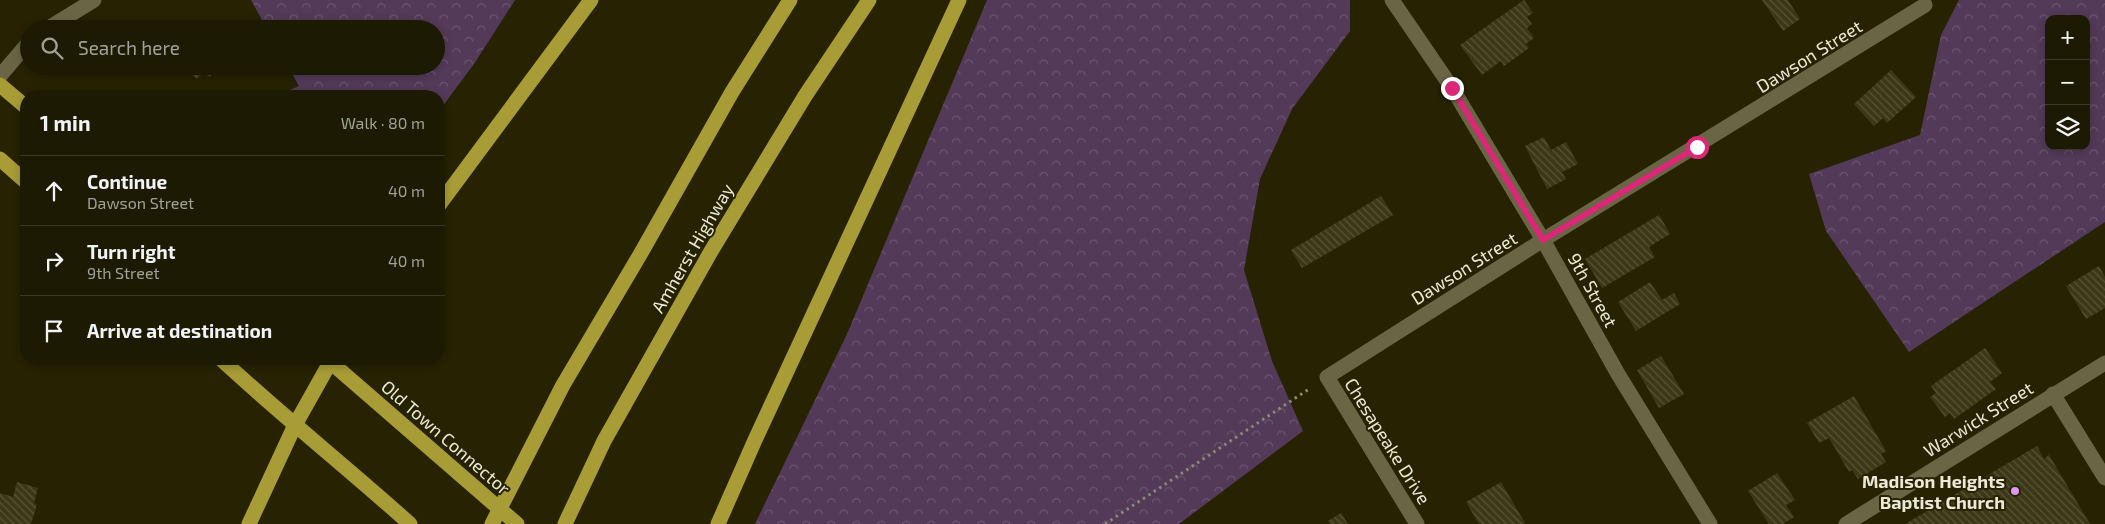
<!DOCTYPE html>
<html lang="en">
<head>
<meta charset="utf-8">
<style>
	:root { --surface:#1c1a02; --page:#25230c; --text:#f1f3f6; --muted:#a0a199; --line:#3a3824 }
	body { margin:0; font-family:"Exo 2",sans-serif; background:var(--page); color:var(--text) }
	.controls { position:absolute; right:15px; top:15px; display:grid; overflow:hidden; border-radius:10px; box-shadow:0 2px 8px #0003 }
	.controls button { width:45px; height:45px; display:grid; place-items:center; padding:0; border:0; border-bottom:1px solid var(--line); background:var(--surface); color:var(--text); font:25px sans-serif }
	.stop { position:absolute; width:15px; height:15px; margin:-11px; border:4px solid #db2777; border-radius:50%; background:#fff }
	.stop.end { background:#db2777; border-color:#fff; box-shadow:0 1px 5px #0008 }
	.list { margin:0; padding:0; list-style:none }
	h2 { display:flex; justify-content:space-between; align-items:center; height:65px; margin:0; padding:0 20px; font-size:21px }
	h2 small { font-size:16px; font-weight:400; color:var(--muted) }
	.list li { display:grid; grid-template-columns:32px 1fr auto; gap:15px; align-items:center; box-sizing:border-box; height:70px; padding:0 20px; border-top:1px solid var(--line) }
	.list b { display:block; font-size:19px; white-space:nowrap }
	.list p { margin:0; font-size:16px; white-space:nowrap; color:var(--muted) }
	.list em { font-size:16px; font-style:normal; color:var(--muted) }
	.icon { flex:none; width:28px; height:28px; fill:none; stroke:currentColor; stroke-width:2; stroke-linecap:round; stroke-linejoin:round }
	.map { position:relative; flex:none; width:2105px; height:524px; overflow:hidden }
	.search { position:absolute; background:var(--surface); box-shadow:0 2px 8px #0003; left:20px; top:20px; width:425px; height:55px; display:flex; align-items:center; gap:12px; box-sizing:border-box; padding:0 18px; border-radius:28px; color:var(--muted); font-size:19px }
	.panel { position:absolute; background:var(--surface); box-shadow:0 2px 8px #0003; left:20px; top:90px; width:425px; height:275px; border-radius:20px }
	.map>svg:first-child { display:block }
</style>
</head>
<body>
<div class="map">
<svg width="2105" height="524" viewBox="0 0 2105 524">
	<defs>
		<pattern id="forest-crowns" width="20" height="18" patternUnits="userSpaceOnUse" patternTransform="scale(1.25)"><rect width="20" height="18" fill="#523a58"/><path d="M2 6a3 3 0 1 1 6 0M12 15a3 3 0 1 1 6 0" fill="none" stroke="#6b566f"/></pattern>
		<pattern id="building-back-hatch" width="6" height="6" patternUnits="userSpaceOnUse" patternTransform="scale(1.25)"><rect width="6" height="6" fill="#3b3817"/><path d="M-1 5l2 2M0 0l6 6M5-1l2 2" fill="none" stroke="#585538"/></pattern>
	</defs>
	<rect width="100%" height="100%" fill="#262202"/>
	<g fill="url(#forest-crowns)" fill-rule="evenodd">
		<path d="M251 0H515L474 64 439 111V96H276L299 86 288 66H436V29H267Z"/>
		<path d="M987 0H1350V31L1292 109 1260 179 1244 270 1272 361 1303 431 1179 524H755L847 334Z"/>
		<path d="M1959 0H2105V222L1909 352 1826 231 1809 174 1920 135 1941 35ZM2049 19H2086V146H2049Z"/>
	</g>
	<g fill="url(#building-back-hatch)">
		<path d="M1524 0 1533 13 1527 17 1532 24 1527 28 1534 38 1526 44 1529 48 1504 66 1501 61 1482 75 1460 45Z"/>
		<path d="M1762 0H1788L1800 19 1783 31Z"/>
		<path d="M187 66H225L209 77 205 72 196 79Z"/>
		<path d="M1891 70 1916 97 1887 123 1883 118 1874 126 1854 104Z"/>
		<path d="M1544 137 1551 150 1566 142 1578 164 1562 172 1566 179 1547 189 1525 146Z"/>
		<path d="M1381 196 1393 215 1302 268 1291 250Z"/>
		<path d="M1659 215 1670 234 1649 247 1655 257 1602 288 1585 259Z"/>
		<path d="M2099 266 2105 277V308L2086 319 2066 286Z"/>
		<path d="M1650 282 1662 300 1674 293 1680 304 1636 331 1618 302Z"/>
		<path d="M1985 348 2002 373 1990 382 1996 389 1954 419 1950 413 1945 417 1930 397 1936 393 1931 386Z"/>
		<path d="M1661 356 1684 394 1659 408 1637 370Z"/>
		<path d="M1854 396 1886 451 1881 454 1886 462 1858 479 1852 470 1849 472 1829 438 1819 443 1807 423Z"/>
		<path d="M2037 446 2044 459 2049 455 2090 524H1905Z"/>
		<path d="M1777 473 1795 500 1786 505 1794 517 1783 524H1769L1748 491Z"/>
		<path d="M17 482 38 488 34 503 37 505 31 524H0V493L13 497Z"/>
		<path d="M1501 482 1525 523 1523 524H1479L1466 502Z"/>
		<path d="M1341 513 1348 524H1330L1328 521Z"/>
	</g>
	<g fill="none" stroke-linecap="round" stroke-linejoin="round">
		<path stroke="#8b8970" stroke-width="3" stroke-dasharray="2.5 4" stroke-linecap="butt" d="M1105 524 1309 389"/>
		<g stroke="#6a6645" stroke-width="15">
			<path d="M1392 0 1452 88 1543 240 1618 374 1710 524"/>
			<path d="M47 29 94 0"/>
			<path d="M0 76 29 42"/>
			<path d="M2053 394 2105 478"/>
			<path d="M1417 524 1327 377 1543 240 1925 5"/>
			<path d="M1846 524 2105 363"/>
		</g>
		<g stroke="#a79c36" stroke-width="15">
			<path d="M0 85 26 107"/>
			<path d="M0 159 26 182"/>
			<path d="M439 205 591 0"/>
			<path d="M221 359C282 416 348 468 410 524"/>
			<path d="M327 359 517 524"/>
			<path d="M249 524 295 425 332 359"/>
			<path d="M492 524 563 385 641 253 732 92 790 0"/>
			<path d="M565 524 604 441 710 253 805 96 869 0"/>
			<path d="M718 524 755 440 959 0"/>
		</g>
	</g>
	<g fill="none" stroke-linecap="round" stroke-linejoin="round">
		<path stroke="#db2777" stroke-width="6" d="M1452 88 1543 240 1697 147"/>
	</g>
	<circle fill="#de98f2" stroke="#262202" stroke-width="2" cx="2015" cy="491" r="5"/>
	<g text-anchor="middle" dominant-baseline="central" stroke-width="4" stroke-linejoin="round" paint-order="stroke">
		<g font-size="18" fill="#ebe9d7" stroke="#262202">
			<text transform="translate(1809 56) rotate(-32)">Dawson Street</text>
			<text transform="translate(692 248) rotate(-60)">Amherst Highway</text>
			<text transform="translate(1464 268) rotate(-32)">Dawson Street</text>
			<text transform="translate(1593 290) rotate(61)">9th Street</text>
			<text transform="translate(1978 419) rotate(-32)">Warwick Street</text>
			<text transform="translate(446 437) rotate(41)">Old Town Connector</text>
			<text transform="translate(1388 441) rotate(58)">Chesapeake Drive</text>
		</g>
		<g font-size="18" font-weight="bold" fill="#ebe9d7" stroke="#262202" text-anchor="end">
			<text x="2005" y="481">Madison Heights<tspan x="2005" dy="21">Baptist Church</tspan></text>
		</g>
	</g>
</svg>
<div class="controls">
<button>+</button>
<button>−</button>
<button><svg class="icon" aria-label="layers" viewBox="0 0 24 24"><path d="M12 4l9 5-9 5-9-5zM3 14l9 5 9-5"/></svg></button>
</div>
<div class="stop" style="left:1697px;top:147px"></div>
<div class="stop end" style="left:1452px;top:88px"></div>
<div class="search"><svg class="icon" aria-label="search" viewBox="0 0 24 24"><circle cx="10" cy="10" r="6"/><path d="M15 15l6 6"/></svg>Search here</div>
<section class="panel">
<h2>1 min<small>Walk · 80 m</small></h2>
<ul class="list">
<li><svg class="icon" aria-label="ahead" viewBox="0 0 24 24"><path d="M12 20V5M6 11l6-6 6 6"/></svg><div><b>Continue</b><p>Dawson Street</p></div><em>40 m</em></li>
<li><svg class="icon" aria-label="right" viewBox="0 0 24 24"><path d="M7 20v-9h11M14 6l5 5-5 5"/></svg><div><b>Turn right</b><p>9th Street</p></div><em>40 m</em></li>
<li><svg class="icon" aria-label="arrive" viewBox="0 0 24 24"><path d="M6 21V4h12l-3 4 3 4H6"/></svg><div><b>Arrive at destination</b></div></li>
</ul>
</section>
</div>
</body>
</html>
